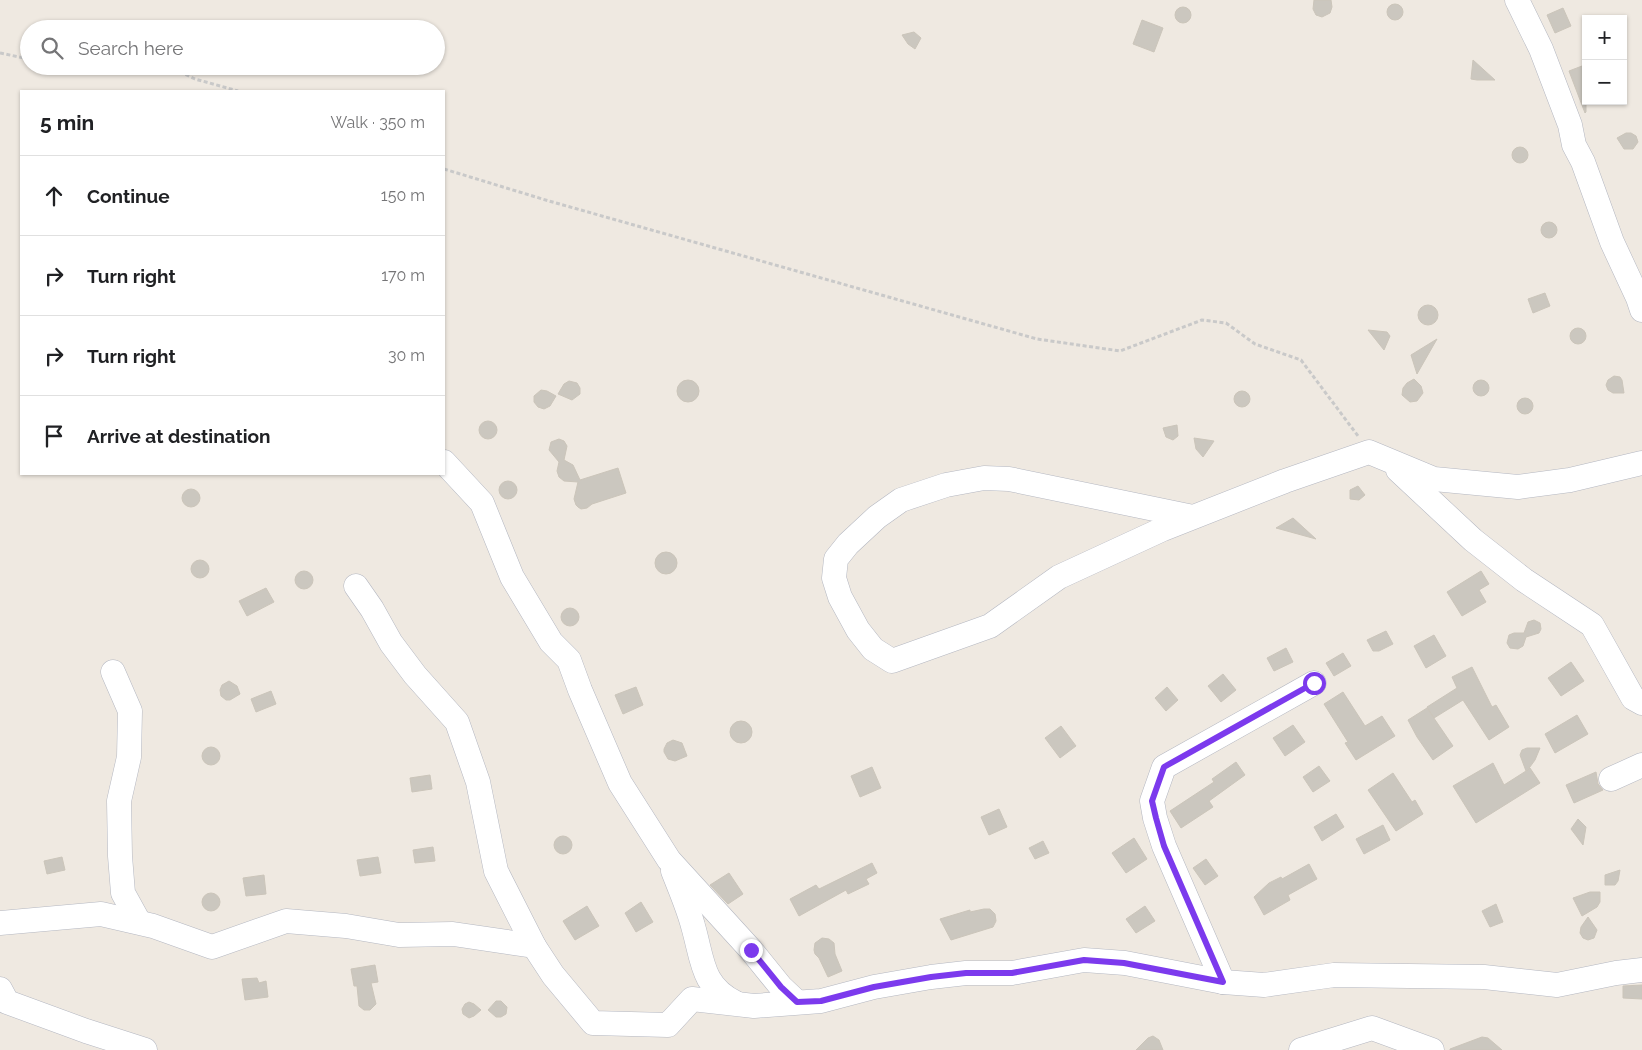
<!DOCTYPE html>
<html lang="en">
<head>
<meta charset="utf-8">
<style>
	:root { --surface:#fff; --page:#f2f2f2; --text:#202124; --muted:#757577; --line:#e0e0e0 }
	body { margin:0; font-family:Raleway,sans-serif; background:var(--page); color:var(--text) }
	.controls { position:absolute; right:15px; top:15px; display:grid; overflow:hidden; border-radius:0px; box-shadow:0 1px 4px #0004 }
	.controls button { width:45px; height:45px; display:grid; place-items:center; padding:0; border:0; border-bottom:1px solid var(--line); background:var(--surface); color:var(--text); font:25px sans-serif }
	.stop { position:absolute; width:15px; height:15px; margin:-11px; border:4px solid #7c3aed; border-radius:50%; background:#fff }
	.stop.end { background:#7c3aed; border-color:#fff; box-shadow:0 1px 5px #0008 }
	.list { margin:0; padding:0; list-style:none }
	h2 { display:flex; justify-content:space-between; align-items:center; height:65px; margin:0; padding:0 20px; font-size:21px }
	h2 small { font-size:16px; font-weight:400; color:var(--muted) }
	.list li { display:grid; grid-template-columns:32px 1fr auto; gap:15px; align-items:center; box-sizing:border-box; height:80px; padding:0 20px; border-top:1px solid var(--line) }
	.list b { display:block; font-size:19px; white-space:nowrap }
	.list em { font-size:16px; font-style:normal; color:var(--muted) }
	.icon { flex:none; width:28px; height:28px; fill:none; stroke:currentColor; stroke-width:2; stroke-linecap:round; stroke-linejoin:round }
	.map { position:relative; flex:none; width:1642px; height:1050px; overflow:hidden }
	.search { position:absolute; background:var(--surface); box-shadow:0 1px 4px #0004; left:20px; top:20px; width:425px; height:55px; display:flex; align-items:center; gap:12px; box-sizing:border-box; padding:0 18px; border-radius:28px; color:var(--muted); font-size:19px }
	.panel { position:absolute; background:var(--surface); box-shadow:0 1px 4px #0004; left:20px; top:90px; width:425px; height:385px; border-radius:0px }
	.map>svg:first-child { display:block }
</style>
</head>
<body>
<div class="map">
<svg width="1642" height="1050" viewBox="0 0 1642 1050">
	<rect width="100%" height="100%" fill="#efe9e1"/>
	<g fill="#cbc7bf" stroke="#cbc5ba">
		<path d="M1314 0H1331L1332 7 1330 13 1322 17 1316 15 1313 9Z"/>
		<circle cx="1395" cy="12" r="8"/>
		<circle cx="1183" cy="15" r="8"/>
		<path d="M1563 8 1571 26 1555 33 1547 15Z"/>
		<path d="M1142 20 1163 28 1154 52 1133 44Z"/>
		<path d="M914 32 921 38 915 49 908 44 902 35Z"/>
		<path d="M1473 60 1495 80H1477L1471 79Z"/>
		<path d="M1582 66 1586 74V112L1585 113 1569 71Z"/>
		<path d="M1626 133H1631L1636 136 1638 142 1633 149H1624L1617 138Z"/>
		<circle cx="1520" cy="155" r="8"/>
		<circle cx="1549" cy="230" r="8"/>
		<path d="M1545 293 1550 306 1533 313 1528 299Z"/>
		<circle cx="1428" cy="315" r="10"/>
		<circle cx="1578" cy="336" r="8"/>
		<path d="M1368 330 1387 332 1390 336 1384 350Z"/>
		<path d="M1437 339 1417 374 1411 355Z"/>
		<path d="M1614 376 1620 377 1622 380 1624 393H1613L1608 390 1606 385 1608 380Z"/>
		<path d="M1414 379 1421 386 1423 393 1417 401 1410 402 1402 395 1403 388 1407 383Z"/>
		<circle cx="1481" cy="388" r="8"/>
		<circle cx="688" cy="391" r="11"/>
		<path d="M569 381 577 383 580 388V394L572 400 558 394 564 384Z"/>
		<path d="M541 390 547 391 556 396 550 406 544 409 538 407 534 402V396Z"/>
		<circle cx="1242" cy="399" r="8"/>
		<circle cx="1525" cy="406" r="8"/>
		<circle cx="488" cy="430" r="9"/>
		<path d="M1177 425 1178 436 1173 440 1166 437 1163 428Z"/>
		<path d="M1194 438 1214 441 1203 457 1196 449Z"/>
		<path d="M559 439 564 441 567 446 564 460 573 465 580 480 618 468 626 493 592 504 587 508 581 509 578 507 576 505 574 499 578 482 564 481 559 477 557 471 559 462 549 450 551 442Z"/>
		<circle cx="508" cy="490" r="9"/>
		<path d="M1358 486 1365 495 1359 500 1350 499V490Z"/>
		<circle cx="191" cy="498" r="9"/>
		<path d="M1293 518 1316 539 1276 528Z"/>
		<circle cx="666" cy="563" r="11"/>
		<circle cx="200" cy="569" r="9"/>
		<circle cx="304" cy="580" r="9"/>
		<path d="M1481 571 1489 584 1479 590 1486 602 1462 616 1447 592Z"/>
		<path d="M266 588 274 602 247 616 239 601Z"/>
		<circle cx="570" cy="617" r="9"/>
		<path d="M1534 620 1540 623 1541 629 1539 633 1526 637 1523 646 1518 649 1510 648 1507 643 1509 635 1514 633H1524L1528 622Z"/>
		<path d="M1386 631 1393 644 1379 651H1373L1367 640Z"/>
		<path d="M1434 635 1446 656 1426 668 1414 646Z"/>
		<path d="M1286 648 1293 662 1274 671 1267 658Z"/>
		<path d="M1343 653 1351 666 1334 676 1326 663Z"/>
		<path d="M1571 662 1584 681 1561 696 1548 678Z"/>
		<path d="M1472 667 1492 707 1496 705 1509 727 1489 740 1463 700 1434 718 1427 707 1457 688 1452 677Z"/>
		<path d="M1223 674 1236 690 1221 702 1208 686Z"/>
		<path d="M229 681 237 686 240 694 230 700H226L221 696 220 690 222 685Z"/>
		<path d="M636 687 643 705 623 714 615 695Z"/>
		<path d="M1167 687 1178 700 1166 711 1155 698Z"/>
		<path d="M271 691 276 704 256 712 251 699Z"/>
		<path d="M1343 692 1365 726 1382 716 1395 736 1356 760 1345 743 1348 742 1324 704Z"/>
		<path d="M1427 708 1453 746 1433 760 1417 737 1408 720Z"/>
		<path d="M1577 715 1588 734 1555 753 1545 734Z"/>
		<circle cx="741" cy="732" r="11"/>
		<path d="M1293 725 1305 742 1285 756 1273 738Z"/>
		<path d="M1061 726 1076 746 1060 758 1045 738Z"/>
		<path d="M673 740 682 743 687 756 675 761 668 759 664 752V749L667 743Z"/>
		<circle cx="211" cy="756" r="9"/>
		<path d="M1527 748H1540L1535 760 1527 771 1530 768 1540 783 1476 823 1453 786 1493 763 1504 785 1526 771 1520 755 1522 750Z"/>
		<path d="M1236 762 1245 775 1209 801 1213 807 1181 828 1170 811 1214 782 1212 779Z"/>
		<path d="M1319 766 1330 781 1313 792 1303 777Z"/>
		<path d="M872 767 881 788 860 797 851 776Z"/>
		<path d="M1596 772 1598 784 1603 790 1574 803 1566 785Z"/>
		<path d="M1393 773 1412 802 1415 800 1423 814 1396 831 1368 790Z"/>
		<path d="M430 775 432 789 412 792 410 778Z"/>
		<path d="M999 809 1007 827 989 835 981 817Z"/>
		<path d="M1336 814 1344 827 1322 841 1314 827Z"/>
		<path d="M1578 819 1586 827 1583 845 1571 829Z"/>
		<path d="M1383 825 1390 840 1364 854 1356 839Z"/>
		<circle cx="563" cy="845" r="9"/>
		<path d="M1134 838 1147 859 1126 873 1112 853Z"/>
		<path d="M1043 841 1049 853 1035 859 1029 848Z"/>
		<path d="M433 847 435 861 415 863 413 850Z"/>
		<path d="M62 857 65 870 47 874 44 861Z"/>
		<path d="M378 857 381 873 360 876 357 860Z"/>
		<path d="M1206 859 1218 876 1205 885 1193 868Z"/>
		<path d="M872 863 877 873 866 879 869 884 848 894 846 890 799 916 790 899 816 885 819 889Z"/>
		<path d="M1309 864 1317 879 1288 895 1290 900 1264 915 1254 897 1269 883 1281 877 1282 879Z"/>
		<path d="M1620 870 1618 881 1615 885H1605V875Z"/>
		<path d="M729 873 743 894 728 904 710 885Z"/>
		<path d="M264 875 266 894 246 896 243 878Z"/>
		<path d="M1590 892H1600V902L1597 907 1582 916 1573 898Z"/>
		<circle cx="211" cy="902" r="9"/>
		<path d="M641 902 653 922 636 932 625 913Z"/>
		<path d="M1496 904 1503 922 1490 927 1482 911Z"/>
		<path d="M587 906 599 926 575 940 563 921Z"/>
		<path d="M1145 906 1155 921 1136 933 1126 919Z"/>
		<path d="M984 909H990L995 914 996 921 993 927 951 940 940 919 970 910V912Z"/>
		<path d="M1588 917 1597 930 1594 938 1588 940 1583 938 1580 933 1581 927Z"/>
		<path d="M822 938 829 939 834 943 835 954 842 971 828 977 819 958 815 954 814 950 815 943Z"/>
		<path d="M375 965 378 982 371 983 376 1004 370 1010H364L359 1006 357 986H354L351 969Z"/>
		<path d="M257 978 259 983 266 981 268 997 245 1000 242 979Z"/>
		<path d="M1642 985V999L1623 998V986Z"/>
		<path d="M496 1001H501L507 1007 506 1014 501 1017H496L488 1010Z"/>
		<path d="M469 1002 474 1004 481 1010 474 1016 469 1018 463 1014 462 1009 465 1004Z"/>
		<path d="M1153 1036 1159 1040 1163 1050H1136L1148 1038Z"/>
		<path d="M1482 1037 1488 1038 1502 1050H1450V1049Z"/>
	</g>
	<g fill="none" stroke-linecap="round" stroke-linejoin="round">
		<g stroke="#b4b7c1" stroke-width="25">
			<g id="minor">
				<path d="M1517 0 1541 49 1570 125 1574 145 1583 162 1612 242 1638 298 1642 310"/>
				<path d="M444 462 482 503 512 577 551 642 569 660 580 690 620 783 669 860 751 950 781 987 797 1002"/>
				<path d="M1398 470 1473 540 1524 580 1592 625 1633 698 1642 703"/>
				<path d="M1193 517 1009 479 984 478 946 485 901 500 877 517 848 544 836 559 834 578 840 597 858 630 873 649 892 661 990 626 1059 577 1163 529 1285 481 1369 452 1434 479 1518 487 1570 480 1642 463"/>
				<path d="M356 586 372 609 391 643 415 675 457 722 478 782 496 871 534 946"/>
				<path d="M113 672 130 711 129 757 119 801 120 856 123 893 139 922"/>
				<path d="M1611 779 1642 765"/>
				<path d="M673 871C680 889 688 907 693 926 703 960 701 986 736 1003"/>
				<path d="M0 923 101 914 153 926 212 947 286 921 346 926 399 935 453 934 534 946 553 975 593 1023 668 1025 692 999 754 1006 821 1001 874 987 931 977 966 973H1012L1084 960 1125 963 1223 982 1264 985 1334 975 1484 977 1557 985 1616 973 1642 970"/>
				<path d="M1223 982 1164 846 1155 818 1152 801 1164 767 1314 683"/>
				<path d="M0 989 7 1002 86 1031 145 1050"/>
				<path d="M1301 1050 1372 1028 1432 1050"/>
			</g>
		</g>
		<g stroke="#c9c9c9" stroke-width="3" stroke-dasharray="4 2.5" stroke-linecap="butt">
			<path d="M0 53 29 59"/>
			<path d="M168 66 195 79 238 91"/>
			<path d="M444 169 549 201 1037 339 1120 351 1202 320 1226 323 1255 344 1301 360 1358 436"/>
		</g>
		<use href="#minor" stroke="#fff" stroke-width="24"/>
	</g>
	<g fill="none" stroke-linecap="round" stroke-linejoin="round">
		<path stroke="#7c3aed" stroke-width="6" d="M751 950 781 987 797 1002 821 1001 874 987 931 977 966 973H1012L1084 960 1124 963 1223 982 1164 846 1156 818 1152 801 1164 767 1314 683"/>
	</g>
</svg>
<div class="controls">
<button>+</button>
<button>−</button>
</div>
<div class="stop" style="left:1314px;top:683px"></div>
<div class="stop end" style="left:751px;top:950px"></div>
<div class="search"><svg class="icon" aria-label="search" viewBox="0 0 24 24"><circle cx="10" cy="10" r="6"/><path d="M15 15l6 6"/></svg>Search here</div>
<section class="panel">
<h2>5 min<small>Walk · 350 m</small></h2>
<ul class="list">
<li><svg class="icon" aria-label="ahead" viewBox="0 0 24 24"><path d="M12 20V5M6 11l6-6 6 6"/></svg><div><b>Continue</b></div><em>150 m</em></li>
<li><svg class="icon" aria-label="right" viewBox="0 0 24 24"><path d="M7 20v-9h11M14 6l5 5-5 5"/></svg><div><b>Turn right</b></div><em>170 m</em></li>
<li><svg class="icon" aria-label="right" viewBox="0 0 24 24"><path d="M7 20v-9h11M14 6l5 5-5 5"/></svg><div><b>Turn right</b></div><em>30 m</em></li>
<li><svg class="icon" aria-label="arrive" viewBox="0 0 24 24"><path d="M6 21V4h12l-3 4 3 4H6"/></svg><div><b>Arrive at destination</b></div></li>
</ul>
</section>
</div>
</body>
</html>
